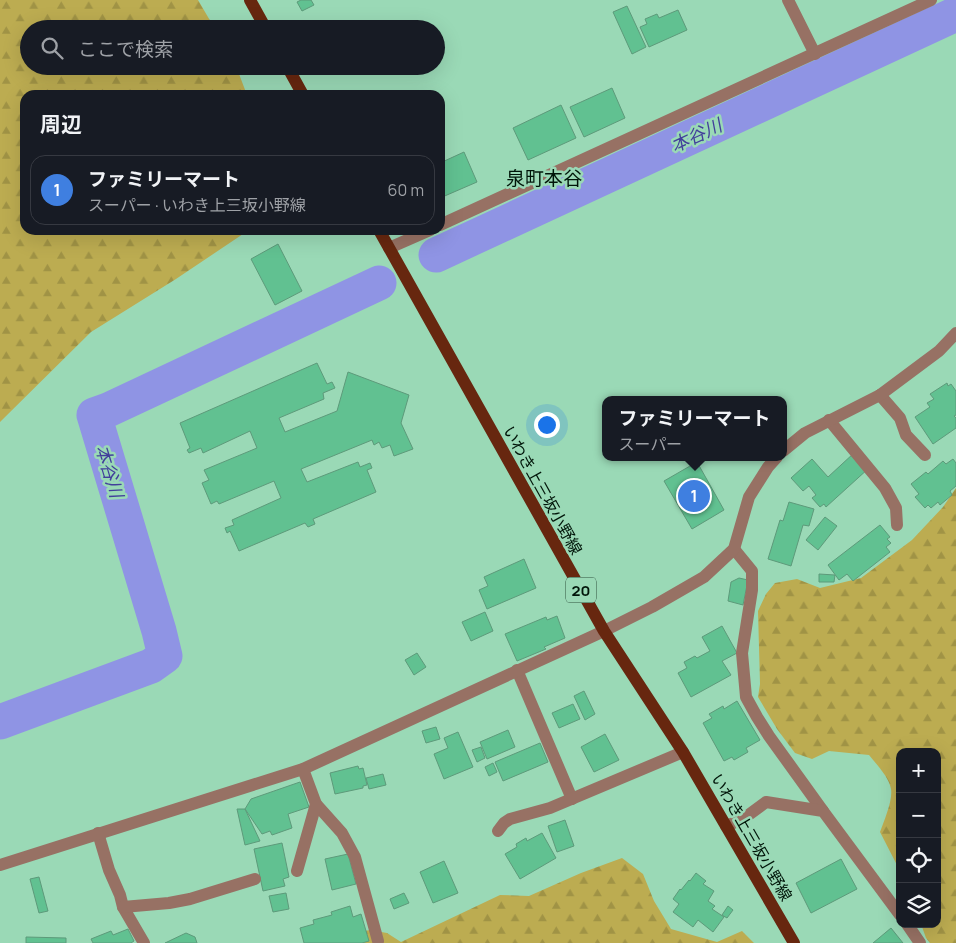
<!DOCTYPE html>
<html lang="ja">
<head>
<meta charset="utf-8">
<style>
	:root { --surface:#171b24; --page:#20242c; --text:#f1f3f6; --muted:#9ea1a6; --line:#363941; --accent:#2563eb }
	body { margin:0; font-family:Manrope,"Noto Sans JP",sans-serif; background:var(--page); color:var(--text) }
	.controls { position:absolute; right:15px; bottom:15px; display:grid; overflow:hidden; border-radius:10px; box-shadow:0 5px 20px #0002 }
	.controls button { width:45px; height:45px; display:grid; place-items:center; padding:0; border:0; border-bottom:1px solid var(--line); background:var(--surface); color:var(--text); font:25px sans-serif }
	.you { position:absolute; left:546px; top:424px; width:18px; height:18px; margin:-12px; border:4px solid #fff; border-radius:50%; background:#1a73e8; box-shadow:0 0 0 8px #1a73e833 }
	.badge { display:grid; place-items:center; width:32px; height:32px; border-radius:50%; background:var(--accent); color:#fff; font-size:16px; font-weight:700 }
	.pin { position:absolute; translate:-50% -50%; border:2px solid #fff; box-shadow:0 1px 5px #0006 }
	.popup { position:absolute; left:602px; top:396px; width:185px; height:65px; box-sizing:border-box; display:grid; place-content:center; border-radius:10px; background:var(--surface); filter:drop-shadow(0 1px 4px #0005); font-size:16px; white-space:nowrap; color:var(--muted) }
	.popup b { font-size:19px; color:var(--text) }
	.popup::after { content:''; position:absolute; left:50%; top:100%; margin-left:-10px; border:10px solid transparent; border-top-color:var(--surface) }
	.list { margin:0; padding:0; list-style:none }
	h2 { display:flex; justify-content:space-between; align-items:center; height:65px; margin:0; padding:0 20px; font-size:21px }
	h2 small { font-size:16px; font-weight:400; color:var(--muted) }
	.list li { display:grid; grid-template-columns:32px 1fr auto; gap:15px; align-items:center; box-sizing:border-box; height:70px; margin:0 10px 10px; padding:0 10px; border:1px solid var(--line); border-radius:15px }
	.list b { display:block; font-size:19px; white-space:nowrap }
	.list p { margin:0; font-size:16px; white-space:nowrap; color:var(--muted) }
	.list em { font-size:16px; font-style:normal; color:var(--muted) }
	.icon { flex:none; width:28px; height:28px; fill:none; stroke:currentColor; stroke-width:2; stroke-linecap:round; stroke-linejoin:round }
	.map { position:relative; flex:none; width:956px; height:943px; overflow:hidden }
	.search { position:absolute; background:var(--surface); box-shadow:0 5px 20px #0002; left:20px; top:20px; width:425px; height:55px; display:flex; align-items:center; gap:12px; box-sizing:border-box; padding:0 18px; border-radius:28px; color:var(--muted); font-size:19px }
	.panel { position:absolute; background:var(--surface); box-shadow:0 5px 20px #0002; left:20px; top:90px; width:425px; height:145px; border-radius:15px }
	.map>svg:first-child { display:block }
</style>
</head>
<body>
<div class="map">
<svg width="956" height="943" viewBox="0 0 956 943">
	<defs>
		<pattern id="forest-firs" width="22" height="20" patternUnits="userSpaceOnUse" patternTransform="scale(1.25)"><rect width="22" height="20" fill="#bcac51"/><path d="M5 1l3.5 6h-7zM16 11l3.5 6h-7z" fill="#a09345"/></pattern>
	</defs>
	<rect width="100%" height="100%" fill="#9ad9b6"/>
	<g fill="url(#forest-firs)">
		<path d="M0 0H198L215 29H29V66H236L247 95H25V230H249L176 279 91 332 0 422Z"/>
		<path d="M956 488V943H930L926 938 921 924H937V752H900V871L880 832C884 821 893 800 891 789 889 777 876 764 869 755L829 751 812 759 795 753 777 729 758 697 760 684 758 611 766 594 775 583 797 579 820 588 861 578 912 540 943 507Z"/>
		<path d="M622 858 643 874 654 901 671 929 717 942 742 931 754 943H333L347 934 370 930 387 933 401 942 500 895 529 896 581 873Z"/>
	</g>
	<g fill="none" stroke-linecap="round" stroke-linejoin="round">
		<g stroke="#8f94e4" stroke-width="35">
			<path d="M436 255 956 14"/>
			<path d="M0 722 151 666 165 656 159 631 94 415 108 410 379 283"/>
		</g>
	</g>
	<g fill="#61c191" stroke="#5d9a7a">
		<path d="M301 0H311L314 5 302 11 297 2Z"/>
		<path d="M627 6 646 47 632 54 613 12Z"/>
		<path d="M678 10 687 30 649 47 640 27 647 24 645 19 657 14 659 18Z"/>
		<path d="M612 88 625 118 584 137 570 107Z"/>
		<path d="M561 105 576 138 528 160 513 128Z"/>
		<path d="M464 152 477 182 440 198V163Z"/>
		<path d="M278 244 302 291 275 305 251 259Z"/>
		<path d="M317 363 327 384 332 382 335 388 323 393 324 399 279 418 285 432 337 411 348 372 409 395 401 423 413 449 394 456 390 445 382 448 379 442 374 445 372 440 301 469 307 482 358 462 360 467 370 463 372 468 367 470 376 492 313 519 315 524 308 527 305 523 239 551 230 531 227 533 225 528 234 525 232 520 281 498 274 481 219 504 217 501 211 504 202 483 209 480 204 470 257 448 250 431 203 453 201 448 189 453 187 450 190 448 180 423Z"/>
		<path d="M947 383 948 386 951 384 956 391V415L954 416 956 418V428L933 444 915 417 930 407 927 403 934 399 930 394Z"/>
		<path d="M854 453 869 468 826 507 824 504 820 507 812 498 816 495 809 486 803 491 791 478 812 459 828 477Z"/>
		<path d="M953 459 956 463V486L950 491 952 495 940 505 938 502 931 508 928 505 925 508 915 497 919 494 911 484 926 472 928 474 943 461 946 464Z"/>
		<path d="M697 462 724 510 692 529 664 481Z"/>
		<path d="M789 502 814 509 809 526 803 525 791 566 768 559 780 520 783 521Z"/>
		<path d="M825 517 837 526 818 550 806 540Z"/>
		<path d="M880 525 890 537 887 539 891 543 886 547 890 552 853 581 847 574 839 580 828 565Z"/>
		<path d="M524 559 536 588 487 609 479 590 488 586 484 577Z"/>
		<path d="M819 574 835 575 834 582H819Z"/>
		<path d="M739 578 748 580 743 605 728 601 731 582Z"/>
		<path d="M485 612 493 631 471 641 462 622Z"/>
		<path d="M557 616 565 638 544 647 546 649 517 661 505 634 546 617 547 620Z"/>
		<path d="M722 626 737 653 722 661 731 675 691 697 678 673 687 668 684 662 695 656 697 658 710 651 702 637Z"/>
		<path d="M417 653 426 667 414 675 405 660Z"/>
		<path d="M584 691 595 714 585 720 574 696Z"/>
		<path d="M737 701 760 740 746 748 748 752 734 760 732 757 724 761 703 723 712 718 709 714 723 706 724 709Z"/>
		<path d="M573 704 580 719 559 728 552 713Z"/>
		<path d="M436 727 440 739 426 743 422 731Z"/>
		<path d="M508 730 515 747 487 759 480 742Z"/>
		<path d="M458 732 473 767 444 779 434 754 448 748 444 738Z"/>
		<path d="M605 734 619 760 594 772 581 747Z"/>
		<path d="M540 743 548 762 503 781 495 762Z"/>
		<path d="M481 747 485 758 477 762 472 750Z"/>
		<path d="M493 763 497 772 489 776 485 767Z"/>
		<path d="M358 766 359 769 363 768 367 785 363 786V788L335 794 330 773Z"/>
		<path d="M383 774 386 785 369 789 366 778Z"/>
		<path d="M300 782 309 807 288 814 292 828 272 835 270 831 262 834 245 809 251 799Z"/>
		<path d="M237 809H245L260 841 245 845Z"/>
		<path d="M565 820 574 846 557 852 548 826Z"/>
		<path d="M542 833 556 858 520 879 505 854 517 847 516 844 526 838 527 841Z"/>
		<path d="M282 843 289 877 283 879 285 886 263 891 254 849Z"/>
		<path d="M348 854 356 884 332 890 325 859Z"/>
		<path d="M841 859 857 889 811 913 796 883Z"/>
		<path d="M444 861 458 893 433 903 420 872Z"/>
		<path d="M696 873 706 881 703 884 714 891 708 901 715 906 712 909 724 917 713 932 698 920 693 927 673 912 679 904 673 899 680 889 681 890 689 880 690 881Z"/>
		<path d="M39 877 48 911 39 913 30 879Z"/>
		<path d="M286 893 289 909 273 912 269 896Z"/>
		<path d="M404 893 409 903 394 909 390 899Z"/>
		<path d="M350 906 353 917 361 914 369 941 362 943H304L300 928 314 924 313 920 332 915 331 912Z"/>
		<path d="M728 906 733 910 727 918 722 915Z"/>
		<path d="M891 928 903 943H873Z"/>
		<path d="M128 929 134 941 131 943H93L91 939 111 931 113 935Z"/>
		<path d="M186 933 195 937 197 943H165Z"/>
		<path d="M26 937 66 938V943H26Z"/>
	</g>
	<g fill="none" stroke-linecap="round" stroke-linejoin="round">
		<g stroke="#977164" stroke-width="12">
			<path d="M788 0 815 54"/>
			<path d="M440 225 931 0"/>
			<path d="M389 248 430 230"/>
			<path d="M880 395 900 418 906 435 925 455"/>
			<path d="M829 420 885 488 896 508 897 525"/>
			<path d="M783 451 805 433 880 395 939 351 956 333"/>
			<path d="M734 549 752 571V590L742 653 746 697 757 717 769 736 823 811"/>
			<path d="M517 670 572 799"/>
			<path d="M316 804 342 833 355 857 378 941"/>
			<path d="M726 826 743 819 766 802 823 811 900 915"/>
			<path d="M498 831 504 823 510 819 550 808 683 752"/>
			<path d="M98 833 109 870 120 895 123 907 144 943"/>
			<path d="M0 865 303 769 604 631 652 607 704 577 734 549 749 497 768 467 777 457"/>
			<path d="M297 871 316 804 303 769"/>
			<path d="M123 907 169 903 190 899 255 879"/>
			<path d="M907 924 920 943"/>
		</g>
		<g stroke="#67270f" stroke-width="12">
			<path d="M250 0 266 29"/>
			<path d="M287 66 303 95"/>
			<path d="M379 230 604 631 683 752 794 943"/>
		</g>
	</g>
	<g text-anchor="middle" dominant-baseline="central" stroke-width="5" stroke-linejoin="round" paint-order="stroke">
		<rect fill="#9ad9b6" stroke="#2e503d" stroke-width="1" x="566" y="577.5" width="30" height="25" rx="4"/>
		<g font-size="15" font-weight="bold" fill="#001509">
			<text x="581" y="590">20</text>
		</g>
		<g font-size="16" fill="#001509" stroke="#9ad9b6">
			<text transform="translate(543 490) rotate(61)">いわき上三坂小野線</text>
			<text transform="translate(752 837) rotate(60)">いわき上三坂小野線</text>
		</g>
		<g font-size="18" font-style="italic" fill="#423f9b" stroke="#9ad9b6">
			<text transform="translate(696 135) rotate(-25)">本谷川</text>
			<text transform="translate(110 471) rotate(73)">本谷川</text>
		</g>
		<g font-size="19" fill="#001509" stroke="#9ad9b6">
			<text x="544" y="178">泉町本谷</text>
		</g>
	</g>
</svg>
<div class="controls">
<button>+</button>
<button>−</button>
<button><svg class="icon" aria-label="locate" viewBox="0 0 24 24"><circle cx="12" cy="12" r="6"/><path d="M12 2v4M12 18v4M2 12h4M18 12h4"/></svg></button>
<button><svg class="icon" aria-label="layers" viewBox="0 0 24 24"><path d="M12 4l9 5-9 5-9-5zM3 14l9 5 9-5"/></svg></button>
</div>
<div class="you"></div>
<div class="pin badge" style="left:694px;top:496px;background:#3f7fe0">1</div>
<div class="popup"><b>ファミリーマート</b>スーパー</div>
<div class="search"><svg class="icon" aria-label="search" viewBox="0 0 24 24"><circle cx="10" cy="10" r="6"/><path d="M15 15l6 6"/></svg>ここで検索</div>
<section class="panel">
<h2>周辺<small></small></h2>
<ul class="list">
<li><span class="badge" style="background:#3f7fe0">1</span><div><b>ファミリーマート</b><p>スーパー · いわき上三坂小野線</p></div><em>60 m</em></li>
</ul>
</section>
</div>
</body>
</html>
